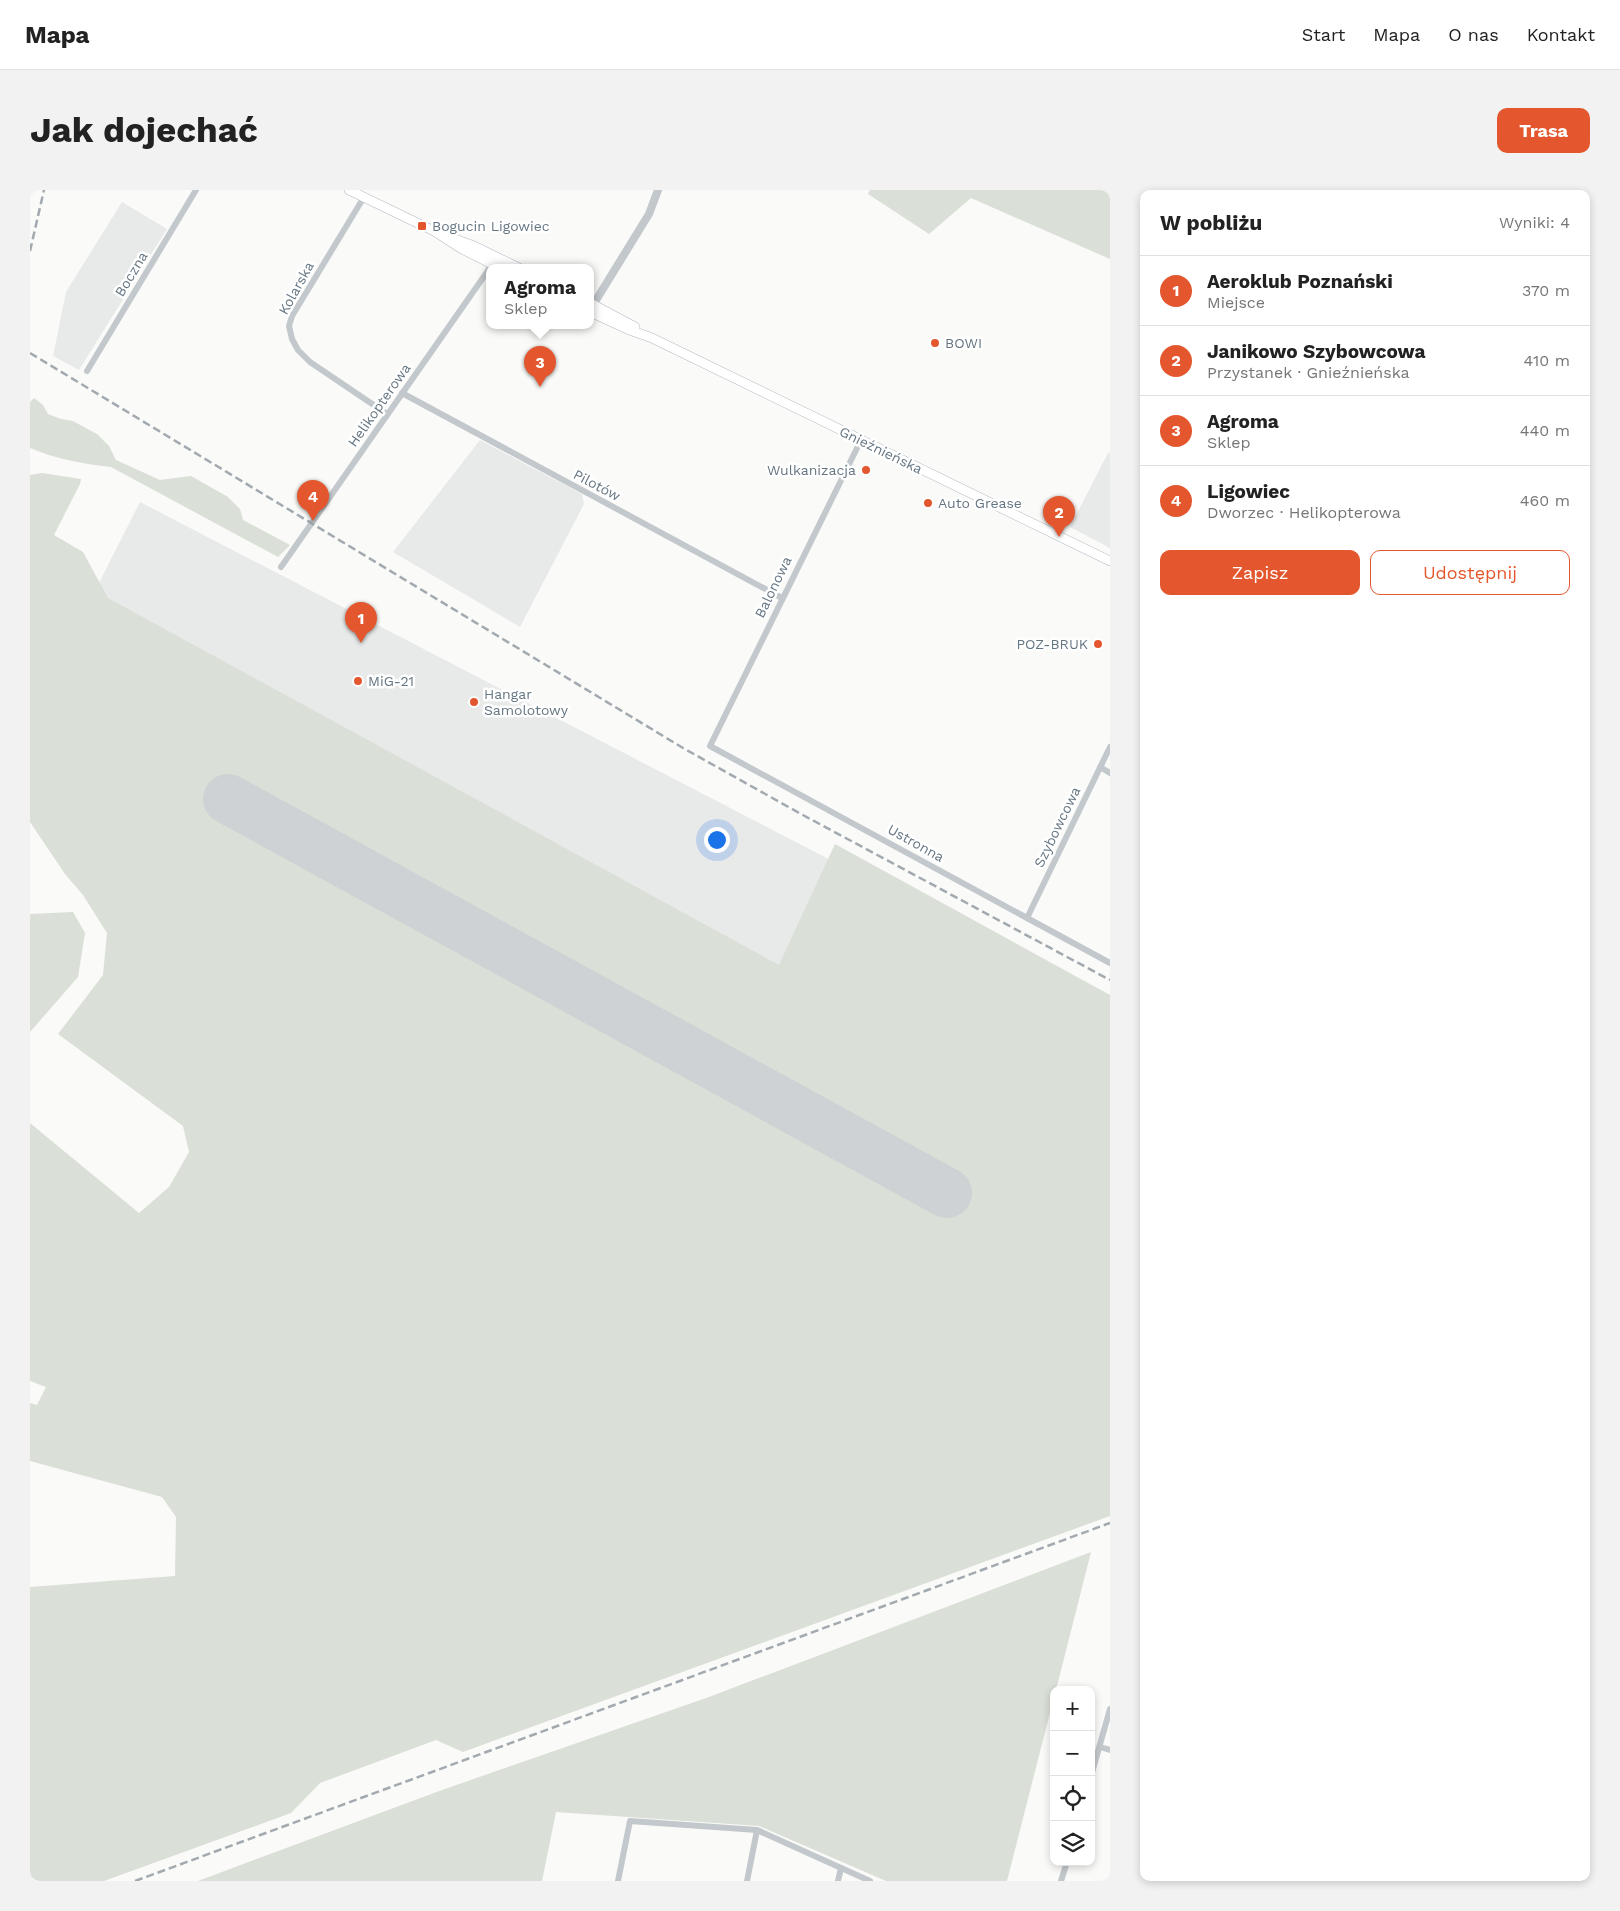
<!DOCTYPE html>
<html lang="pl">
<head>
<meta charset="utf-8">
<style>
	:root { --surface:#fff; --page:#f2f2f2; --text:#222; --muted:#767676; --line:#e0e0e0; --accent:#e4572e }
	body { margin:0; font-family:"Work Sans",sans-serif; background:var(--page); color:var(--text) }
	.controls { position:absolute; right:15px; bottom:15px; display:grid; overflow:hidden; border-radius:10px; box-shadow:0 2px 8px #0003 }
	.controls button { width:45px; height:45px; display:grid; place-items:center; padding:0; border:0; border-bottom:1px solid var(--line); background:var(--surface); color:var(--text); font:25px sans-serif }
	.you { position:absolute; left:686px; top:649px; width:18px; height:18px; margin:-12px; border:4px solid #fff; border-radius:50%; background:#1a73e8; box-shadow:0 0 0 8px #1a73e833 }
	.badge { display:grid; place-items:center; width:32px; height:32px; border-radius:50%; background:var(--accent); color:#fff; font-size:16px; font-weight:700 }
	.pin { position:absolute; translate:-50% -41px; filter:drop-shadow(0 1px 2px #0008) }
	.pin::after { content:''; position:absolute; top:26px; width:18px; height:15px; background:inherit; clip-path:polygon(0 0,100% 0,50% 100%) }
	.popup { position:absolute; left:456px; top:74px; width:108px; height:65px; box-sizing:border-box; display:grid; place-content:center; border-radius:10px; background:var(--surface); filter:drop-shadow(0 1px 4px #0005); font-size:16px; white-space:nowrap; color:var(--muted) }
	.popup b { font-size:19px; color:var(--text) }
	.popup::after { content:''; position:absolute; left:50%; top:100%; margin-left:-10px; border:10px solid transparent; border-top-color:var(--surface) }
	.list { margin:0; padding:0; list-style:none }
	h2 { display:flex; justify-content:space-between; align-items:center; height:65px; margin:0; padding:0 20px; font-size:21px }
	h2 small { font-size:16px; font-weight:400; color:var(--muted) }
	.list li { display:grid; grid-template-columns:32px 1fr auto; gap:15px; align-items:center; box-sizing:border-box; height:70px; padding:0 20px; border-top:1px solid var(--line) }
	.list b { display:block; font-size:19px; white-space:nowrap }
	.list p { margin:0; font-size:16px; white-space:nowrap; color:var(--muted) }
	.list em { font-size:16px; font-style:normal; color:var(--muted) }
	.actions { display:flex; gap:10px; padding:15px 20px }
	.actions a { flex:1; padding:11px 0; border:1px solid var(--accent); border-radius:10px; text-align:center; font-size:18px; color:var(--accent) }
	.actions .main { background:var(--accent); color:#fff }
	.icon { flex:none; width:28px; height:28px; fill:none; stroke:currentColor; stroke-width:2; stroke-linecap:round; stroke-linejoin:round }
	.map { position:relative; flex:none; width:1080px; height:1691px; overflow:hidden; border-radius:10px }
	header { display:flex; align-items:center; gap:30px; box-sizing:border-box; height:70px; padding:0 25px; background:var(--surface); border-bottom:1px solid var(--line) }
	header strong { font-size:24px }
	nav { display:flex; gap:28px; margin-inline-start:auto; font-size:18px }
	.intro { display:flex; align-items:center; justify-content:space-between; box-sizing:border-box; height:120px; padding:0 30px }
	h1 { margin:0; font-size:35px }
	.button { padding:12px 22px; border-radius:10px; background:var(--accent); color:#fff; font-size:18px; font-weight:700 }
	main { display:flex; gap:30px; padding:0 30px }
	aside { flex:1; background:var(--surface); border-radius:10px; box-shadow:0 2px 8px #0003 }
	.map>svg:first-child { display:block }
</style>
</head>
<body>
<header>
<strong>Mapa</strong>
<nav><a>Start</a><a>Mapa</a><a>O nas</a><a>Kontakt</a></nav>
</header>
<div class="intro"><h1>Jak dojechać</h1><a class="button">Trasa</a></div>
<main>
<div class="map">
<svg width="1080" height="1691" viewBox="0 0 1080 1691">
	<rect width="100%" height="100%" fill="#fafaf8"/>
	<g fill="#e8e9e9">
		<path d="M92 12 137 39 49 180 23 166 36 102Z"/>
		<path d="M450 250 552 304 554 314 490 437 363 362Z"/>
		<path d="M1078 263H1080V358L1040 337Z"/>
		<path d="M110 312 1080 815 80 733 0 529Z"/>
	</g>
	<g fill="#dadfd7">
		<path d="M840 0H1080V69L941 8 899 44 838 4Z"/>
		<path d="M4 208 13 215 18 224 31 229 43 231 67 244 79 256 86 270 130 290 161 286 198 307 210 319 213 330 260 355 248 367 81 277C53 274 26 269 0 258V212Z"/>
		<path d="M12 283 51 289 50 294 24 345 53 362 78 408 749 775 805 654 1080 805V1326L433 1562 406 1550 290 1593 261 1623 74 1691H0V1397L145 1386 146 1327 132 1307 0 1271V1213L7 1215 16 1197 0 1191V933L109 1023 139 997 159 962 153 936 28 844 73 785 77 743 53 705 35 684 0 632V285Z"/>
		<path d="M43 722 55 743 48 787 0 842V724Z"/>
		<path d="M1061 1362 1026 1500H1024V1507L977 1691H856L729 1636 526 1622 512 1691H168L412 1600 679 1507Z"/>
	</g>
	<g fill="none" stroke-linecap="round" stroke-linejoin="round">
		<path stroke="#ced2d4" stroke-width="50" d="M198 609 917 1003"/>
		<g stroke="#b3babf" stroke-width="10">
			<g id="secondary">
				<path d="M319 0 404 41 432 59 470 78"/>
				<path d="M419 47 444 56 489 78"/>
				<path d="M560 113 605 137"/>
				<path d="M560 122 597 139 622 148 1080 371"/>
			</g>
		</g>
		<g stroke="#c3c8cc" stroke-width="6">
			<path d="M334 7 262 126 259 136 262 149 268 160 280 172 357 224"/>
			<path d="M57 181 166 0"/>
			<path d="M372 203 752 408"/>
			<path d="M831 250 680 556 1080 773"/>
			<path d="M251 377 464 72"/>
			<path d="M1070 577 1080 583"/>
			<path d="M997 728 1080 557"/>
			<path d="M1070 1557 1080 1560"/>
			<path d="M1061 1586 1080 1519"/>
			<path d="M588 1691 600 1631 727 1640 840 1691"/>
			<path d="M717 1691 727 1640"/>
			<path d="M808 1691 811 1678"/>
			<path d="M1031 1691 1037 1672"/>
		</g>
		<path stroke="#c3c8cc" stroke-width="8" d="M560 120 619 24 628 0"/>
		<use href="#secondary" stroke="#fff" stroke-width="9"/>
		<g stroke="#a2aab0" stroke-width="2.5" stroke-dasharray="8 4" stroke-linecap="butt">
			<path d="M0 61 14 0"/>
			<path d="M0 163 653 558 771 624 1080 790"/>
			<path d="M105 1691 1080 1333"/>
		</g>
	</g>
	<g fill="#e4572e" stroke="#fff" stroke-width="2">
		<rect x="387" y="31" width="10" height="10" rx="2.5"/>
		<circle cx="905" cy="153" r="5"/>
		<circle cx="836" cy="280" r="5"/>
		<circle cx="898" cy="313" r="5"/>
		<circle cx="1068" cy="454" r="5"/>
		<circle cx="328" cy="491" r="5"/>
		<circle cx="444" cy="512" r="5"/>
	</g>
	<g text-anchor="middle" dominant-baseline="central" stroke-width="5" stroke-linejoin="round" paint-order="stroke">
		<g font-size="14" fill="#657683" stroke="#fff" text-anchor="start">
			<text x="402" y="36">Bogucin Ligowiec</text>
			<text x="915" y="153">BOWI</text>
			<text x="826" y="280" text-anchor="end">Wulkanizacja</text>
			<text x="908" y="313">Auto Grease</text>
			<text x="1058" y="454" text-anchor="end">POZ-BRUK</text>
			<text x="338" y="491">MiG-21</text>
			<text x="454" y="504">Hangar<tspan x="454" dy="16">Samolotowy</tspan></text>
		</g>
		<g font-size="14" fill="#657683" stroke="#fff">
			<text transform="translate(101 84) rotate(-59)">Boczna</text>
			<text transform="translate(266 98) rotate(-61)">Kolarska</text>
			<text transform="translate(349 215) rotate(-55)">Helikopterowa</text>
			<text transform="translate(851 260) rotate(26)">Gnieźnieńska</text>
			<text transform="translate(567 295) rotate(28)">Pilotów</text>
			<text transform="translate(743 397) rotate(-64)">Balonowa</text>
			<text transform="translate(1027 637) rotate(-64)">Szybowcowa</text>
			<text transform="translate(886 653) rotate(29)">Ustronna</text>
		</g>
	</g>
</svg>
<div class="controls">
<button>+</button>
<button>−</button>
<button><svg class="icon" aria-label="locate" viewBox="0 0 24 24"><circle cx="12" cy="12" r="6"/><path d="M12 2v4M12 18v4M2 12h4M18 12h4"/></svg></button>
<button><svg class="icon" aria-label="layers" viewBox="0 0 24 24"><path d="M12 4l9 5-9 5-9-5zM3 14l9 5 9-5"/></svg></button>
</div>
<div class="you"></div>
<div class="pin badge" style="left:331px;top:453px">1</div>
<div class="pin badge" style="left:1029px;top:347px">2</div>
<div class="pin badge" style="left:510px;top:197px">3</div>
<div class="popup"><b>Agroma</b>Sklep</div>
<div class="pin badge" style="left:283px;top:331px">4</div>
</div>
<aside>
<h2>W pobliżu<small>Wyniki: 4</small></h2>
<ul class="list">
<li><span class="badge">1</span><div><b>Aeroklub Poznański</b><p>Miejsce</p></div><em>370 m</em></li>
<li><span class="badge">2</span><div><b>Janikowo Szybowcowa</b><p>Przystanek · Gnieźnieńska</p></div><em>410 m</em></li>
<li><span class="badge">3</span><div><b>Agroma</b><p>Sklep</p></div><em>440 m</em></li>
<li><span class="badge">4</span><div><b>Ligowiec</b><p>Dworzec · Helikopterowa</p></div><em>460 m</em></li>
</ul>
<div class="actions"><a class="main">Zapisz</a><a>Udostępnij</a></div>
</aside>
</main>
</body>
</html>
